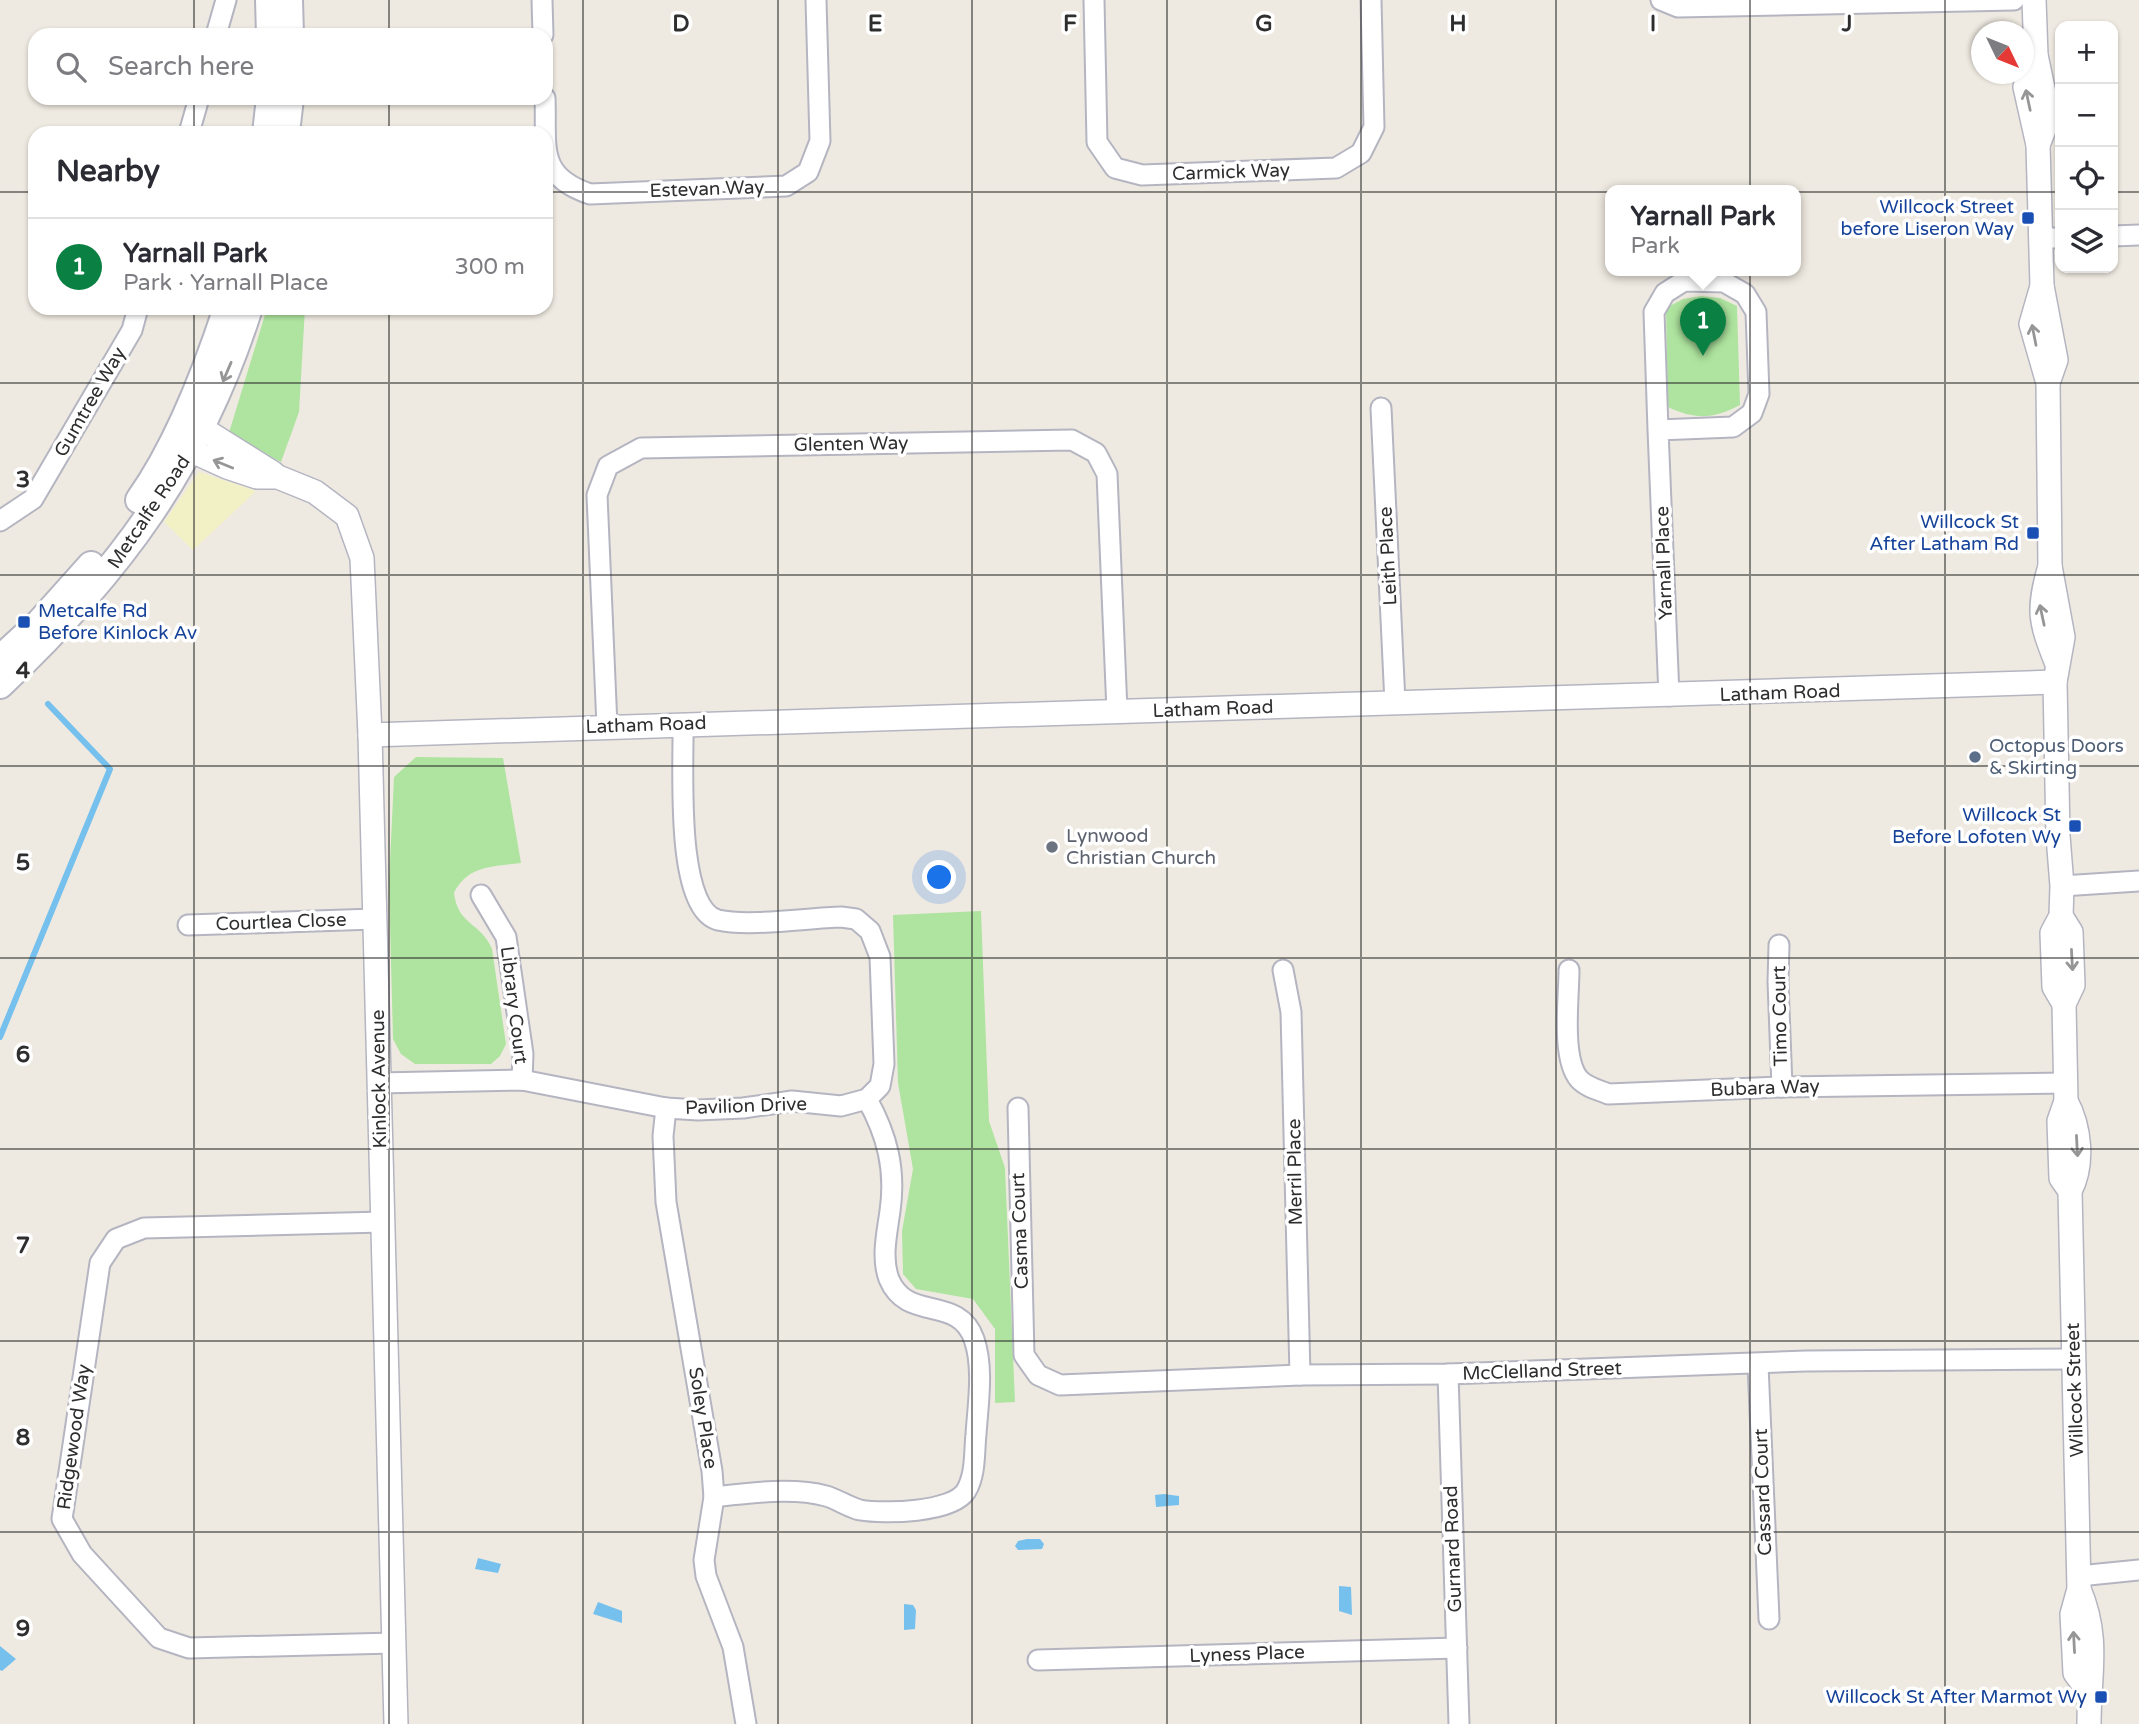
<!DOCTYPE html>
<html lang="en">
<head>
<meta charset="utf-8">
<style>
	:root { --surface:#fff; --page:#f2f2f3; --text:#2b2b33; --muted:#7c7c81; --line:#e1e1e2; --accent:#0b8043 }
	body { margin:0; font-family:"Varela Round",sans-serif; background:var(--page); color:var(--text) }
	.controls { position:absolute; right:21px; top:21px; display:grid; overflow:hidden; border-radius:14px; box-shadow:0 2px 5px #0004 }
	.controls button { width:63px; height:63px; display:grid; place-items:center; padding:0; border:0; border-bottom:2px solid var(--line); background:var(--surface); color:var(--text); font:35px sans-serif }
	.compass { position:absolute; left:1971px; top:21px; width:63px; height:63px; border-radius:50%; background:var(--surface); box-shadow:0 2px 5px #0004; rotate:133deg }
	.you { position:absolute; left:940px; top:878px; width:24px; height:24px; margin:-18px; border:5px solid #fff; border-radius:50%; background:#1a73e8; box-shadow:0 0 0 10px #1a73e833 }
	.badge { display:grid; place-items:center; width:46px; height:46px; border-radius:50%; background:var(--accent); color:#fff; font-size:23px; font-weight:700 }
	.pin { position:absolute; translate:-50% -58px; filter:drop-shadow(0 2px 4px #0008) }
	.pin::after { content:''; position:absolute; top:37px; width:24px; height:21px; background:inherit; clip-path:polygon(0 0,100% 0,50% 100%) }
	.popup { position:absolute; left:1605px; top:185px; width:196px; height:91px; box-sizing:border-box; display:grid; place-content:center; border-radius:14px; background:var(--surface); filter:drop-shadow(0 2px 5px #0005); font-size:23px; white-space:nowrap; color:var(--muted) }
	.popup b { font-size:26px; color:var(--text) }
	.popup::after { content:''; position:absolute; left:50%; top:100%; margin-left:-14px; border:14px solid transparent; border-top-color:var(--surface) }
	.list { margin:0; padding:0; list-style:none }
	h2 { display:flex; justify-content:space-between; align-items:center; height:91px; margin:0; padding:0 28px; font-size:30px }
	h2 small { font-size:23px; font-weight:400; color:var(--muted) }
	.list li { display:grid; grid-template-columns:46px 1fr auto; gap:21px; align-items:center; box-sizing:border-box; height:98px; padding:0 28px; border-top:2px solid var(--line) }
	.list b { display:block; font-size:26px; white-space:nowrap }
	.list p { margin:0; font-size:23px; white-space:nowrap; color:var(--muted) }
	.list em { font-size:23px; font-style:normal; color:var(--muted) }
	.icon { flex:none; width:38px; height:38px; fill:none; stroke:currentColor; stroke-width:2; stroke-linecap:round; stroke-linejoin:round }
	.map { position:relative; flex:none; width:2139px; height:1724px; overflow:hidden }
	.search { position:absolute; background:var(--surface); box-shadow:0 2px 5px #0004; left:28px; top:28px; width:525px; height:77px; display:flex; align-items:center; gap:18px; box-sizing:border-box; padding:0 24px; border-radius:21px; color:var(--muted); font-size:26px }
	.panel { position:absolute; background:var(--surface); box-shadow:0 2px 5px #0004; left:28px; top:126px; width:525px; height:189px; border-radius:21px }
	.map>svg:first-child { display:block }
</style>
</head>
<body>
<div class="map">
<svg width="2139" height="1724" viewBox="0 0 2139 1724">
	<rect width="100%" height="100%" fill="#efeae1"/>
	<g fill="#aee49f">
		<path d="M1701 296 1720 298 1737 306 1740 405C1714 419 1695 420 1668 407L1666 308 1683 299Z"/>
		<path d="M267 308H305L299 412 281 462 228 436Z"/>
		<path d="M416 757 503 758 521 863C493 867 468 865 454 893 458 926 481 922 492 949L506 1044 500 1056 491 1064H415L401 1054 393 1039 389 883 394 777Z"/>
		<path d="M981 911 989 1121 1005 1168 1015 1402 995 1403V1329L973 1299 916 1289 903 1274 902 1231 913 1169 898 1083 893 915Z"/>
	</g>
	<path fill="#f2f1c5" d="M199 472 256 491 193 550 164 522Z"/>
	<g fill="#76c0ee">
		<path d="M1164 1494 1179 1496V1505L1156 1507 1155 1495Z"/>
		<path d="M1027 1539H1040L1044 1544 1042 1549 1018 1550 1015 1546 1018 1541Z"/>
		<path d="M478 1558 501 1564 498 1573 475 1569Z"/>
		<path d="M1339 1586 1351 1587 1352 1615 1339 1611Z"/>
		<path d="M598 1602 622 1611V1623L593 1614Z"/>
		<path d="M904 1604 913 1605 916 1610 915 1629 904 1630Z"/>
		<path d="M0 1646 16 1659 2 1671 0 1670Z"/>
	</g>
	<g fill="none" stroke-linecap="round" stroke-linejoin="round">
		<path stroke="#76c0ee" stroke-width="6" d="M0 1037 110 769 48 704"/>
		<g stroke="#b4b5c1" stroke-width="23">
			<g id="minor">
				<path d="M542 0 543 35"/>
				<path d="M1094 0 1097 142 1115 168 1142 175 1336 168 1361 153 1374 127 1371 0"/>
				<path d="M1661 0 1678 7 2014 0"/>
				<path d="M216 35 226 0"/>
				<path d="M545 98C547 146 536 176 590 194L786 186 808 172 820 141 816 0"/>
				<path d="M189 133 199 98"/>
				<path d="M2113 236 2139 235"/>
				<path d="M2041 238H2060"/>
				<path d="M1381 408 1395 703"/>
				<path d="M1658 430 1733 427 1752 413 1759 394 1756 312 1745 294 1724 282 1684 281 1665 293 1654 312 1658 430 1669 696"/>
				<path d="M0 521 33 499 132 330 138 308"/>
				<path d="M607 726 597 495 608 466 641 448 1072 440 1096 453 1107 474 1117 711"/>
				<path d="M2062 886 2139 881"/>
				<path d="M481 895 506 937 523 1054 522 1080"/>
				<path d="M188 925 375 919"/>
				<path d="M1779 945 1778 982 1782 1087"/>
				<path d="M1283 970 1291 1012 1300 1375"/>
				<path d="M1569 970C1569 998 1561 1058 1579 1079 1586 1087 1599 1090 1608 1094L1782 1087 2066 1083"/>
				<path d="M379 1083 522 1080 666 1108 698 1110 743 1108 792 1101 841 1106 867 1099 880 1086 884 1064 880 957 870 931 856 919 841 917C807 918 749 927 718 920 674 909 684 762 683 724"/>
				<path d="M666 1108 663 1136 666 1202 712 1471 714 1497 704 1560 706 1576 733 1647 746 1724"/>
				<path d="M1018 1108 1024 1355 1038 1375 1060 1385 1300 1375 1448 1374 1806 1361 2073 1359"/>
				<path d="M383 1222 144 1228 116 1239 100 1263 62 1519 82 1554 159 1638 189 1648 394 1643"/>
				<path d="M1758 1365 1769 1619"/>
				<path d="M1448 1374 1459 1724"/>
				<path d="M714 1497C748 1493 793 1487 826 1496 837 1499 848 1507 860 1510 884 1514 952 1513 966 1491 976 1474 974 1453 976 1434 978 1404 984 1368 974 1339 958 1294 907 1323 889 1279 881 1258 887 1233 890 1211 896 1169 887 1135 867 1099"/>
				<path d="M2079 1576 2139 1570"/>
				<path d="M1038 1660 1457 1648"/>
			</g>
		</g>
		<g stroke="#b4b5c1" stroke-width="26">
			<g id="tertiary">
				<path d="M2034 0 2036 55 2049 117 2038 145"/>
				<path d="M2036 55 2025 87 2038 145 2042 286 2056 360 2048 383"/>
				<path d="M2042 286 2031 324 2048 383 2050 566 2063 637 2055 682 2058 836 2062 886 2061 916 2052 933 2054 987 2064 1004"/>
				<path d="M187 419 273 473"/>
				<path d="M172 442 227 467 257 477H278L315 492 347 516 362 558 370 735 396 1724"/>
				<path d="M2050 566C2037 611 2040 621 2057 664"/>
				<path d="M370 735 2055 682"/>
				<path d="M2061 916 2071 932 2073 985 2064 1004 2066 1101 2059 1121 2061 1178 2070 1191"/>
				<path d="M2066 1101C2080 1127 2084 1164 2070 1191L2079 1589 2072 1614 2075 1673 2089 1692"/>
				<path d="M2079 1589C2100 1639 2089 1673 2089 1724"/>
			</g>
		</g>
		<g stroke="#b4b5c1" stroke-width="30">
			<g id="secondary">
				<path d="M269 0 270 35"/>
				<path d="M289 0 290 35"/>
				<path d="M266 133 270 98"/>
				<path d="M286 133 290 98"/>
				<path d="M139 500C176 448 207 369 227 308"/>
				<path d="M0 659 40 622 91 565"/>
				<path d="M0 685C119 573 199 465 249 308"/>
			</g>
		</g>
		<use href="#minor" stroke="#fff" stroke-width="19"/>
		<use href="#tertiary" stroke="#fff" stroke-width="23"/>
		<use href="#secondary" stroke="#fff" stroke-width="26"/>
	</g>
	<defs><path id="oneway-shaft" d="M-6 0H5M1.5-3L5.5 0L1.5 3" fill="none" stroke-width="1.6" stroke-linecap="round" stroke-linejoin="round" transform="scale(1.75)"/></defs>
	<g stroke="#969696">
		<use href="#oneway-shaft" transform="translate(2028 100) rotate(-102)"/>
		<use href="#oneway-shaft" transform="translate(2034 335) rotate(-101)"/>
		<use href="#oneway-shaft" transform="translate(227 372) rotate(113)"/>
		<use href="#oneway-shaft" transform="translate(223 464) rotate(-158)"/>
		<use href="#oneway-shaft" transform="translate(2042 615) rotate(-102)"/>
		<use href="#oneway-shaft" transform="translate(2072 960) rotate(87)"/>
		<use href="#oneway-shaft" transform="translate(2077 1146) rotate(87)"/>
		<use href="#oneway-shaft" transform="translate(2074 1642) rotate(-93)"/>
	</g>
	<path fill="none" stroke="#2e2e2e" stroke-width="2" stroke-opacity="0.55" d="M194 0V35M389 0V35M583 0V1724M778 0V1724M972 0V1724M1167 0V1724M1361 0V1724M1556 0V1724M1750 0V1724M1945 0V1724M194 98V133M389 98V133M0 192H35M546 192H2060M2113 192H2139M194 308V1724M389 308V1724M0 383H2139M0 575H2139M0 766H2139M0 958H2139M0 1149H2139M0 1341H2139M0 1532H2139"/>
	<g fill="#1a4fb4" stroke="#fff" stroke-width="2.5">
		<rect x="2021" y="211" width="14" height="14" rx="3.5"/>
		<rect x="2026" y="526" width="14" height="14" rx="3.5"/>
		<rect x="17" y="615" width="14" height="14" rx="3.5"/>
		<rect x="2068" y="819" width="14" height="14" rx="3.5"/>
		<rect x="2094" y="1690" width="14" height="14" rx="3.5"/>
	</g>
	<circle fill="#5c6f8a" stroke="#fff" stroke-width="2.5" cx="1975" cy="757" r="7"/>
	<circle fill="#6b7280" stroke="#fff" stroke-width="2.5" cx="1052" cy="847" r="7"/>
	<g text-anchor="middle" dominant-baseline="central" stroke-width="7" stroke-linejoin="round" paint-order="stroke">
		<g font-size="19" fill="#2e2e2e" stroke="#fff">
			<text transform="translate(1231 172) rotate(-2)">Carmick Way</text>
			<text transform="translate(707 189) rotate(-2)">Estevan Way</text>
			<text transform="translate(90 402) rotate(-60)">Gumtree Way</text>
			<text transform="translate(851 444) rotate(-1)">Glenten Way</text>
			<text transform="translate(149 512) rotate(-56)">Metcalfe Road</text>
			<text transform="translate(1388 556) rotate(-93)">Leith Place</text>
			<text transform="translate(1664 563) rotate(-92)">Yarnall Place</text>
			<text transform="translate(1780 693) rotate(-2)">Latham Road</text>
			<text transform="translate(1213 709) rotate(-2)">Latham Road</text>
			<text transform="translate(646 725) rotate(-2)">Latham Road</text>
			<text transform="translate(281 922) rotate(-2)">Courtlea Close</text>
			<text transform="translate(514 1005) rotate(83)">Library Court</text>
			<text transform="translate(1780 1016) rotate(-91)">Timo Court</text>
			<text transform="translate(379 1079) rotate(-91)">Kinlock Avenue</text>
			<text transform="translate(1765 1088) rotate(-2)">Bubara Way</text>
			<text transform="translate(746 1106) rotate(-2)">Pavilion Drive</text>
			<text transform="translate(1295 1172) rotate(-91)">Merril Place</text>
			<text transform="translate(1020 1231) rotate(-92)">Casma Court</text>
			<text transform="translate(1542 1371) rotate(-2)">McClelland Street</text>
			<text transform="translate(2075 1390) rotate(-92)">Willcock Street</text>
			<text transform="translate(703 1418) rotate(81)">Soley Place</text>
			<text transform="translate(74 1437) rotate(-82)">Ridgewood Way</text>
			<text transform="translate(1763 1492) rotate(-92)">Cassard Court</text>
			<text transform="translate(1453 1549) rotate(-92)">Gurnard Road</text>
			<text transform="translate(1247 1654) rotate(-2)">Lyness Place</text>
		</g>
		<g font-size="19" fill="#164399" stroke="#fff" text-anchor="end">
			<text x="2014" y="207">Willcock Street<tspan x="2014" dy="22">before Liseron Way</tspan></text>
			<text x="2019" y="522">Willcock St<tspan x="2019" dy="22">After Latham Rd</tspan></text>
			<text x="38" y="611" text-anchor="start">Metcalfe Rd<tspan x="38" dy="22">Before Kinlock Av</tspan></text>
			<text x="2061" y="815">Willcock St<tspan x="2061" dy="22">Before Lofoten Wy</tspan></text>
			<text x="2087" y="1697">Willcock St After Marmot Wy</text>
		</g>
		<g font-size="19" fill="#4e5e75" stroke="#fff" text-anchor="start">
			<text x="1989" y="746">Octopus Doors<tspan x="1989" dy="22">&amp; Skirting</tspan></text>
		</g>
		<g font-size="19" fill="#5b616d" stroke="#fff" text-anchor="start">
			<text x="1066" y="836">Lynwood<tspan x="1066" dy="22">Christian Church</tspan></text>
		</g>
	</g>
	<g font-size="23" text-anchor="middle" font-weight="bold" fill="#2e2e2e" stroke="#fff" stroke-width="7" stroke-linejoin="round" paint-order="stroke">
		<text x="681" y="31">D</text>
		<text x="875" y="31">E</text>
		<text x="1070" y="31">F</text>
		<text x="1264" y="31">G</text>
		<text x="1458" y="31">H</text>
		<text x="1653" y="31">I</text>
		<text x="1847" y="31">J</text>
		<text x="23" y="487">3</text>
		<text x="23" y="678">4</text>
		<text x="23" y="870">5</text>
		<text x="23" y="1062">6</text>
		<text x="23" y="1253">7</text>
		<text x="23" y="1445">8</text>
		<text x="23" y="1636">9</text>
	</g>
</svg>
<div class="controls">
<button>+</button>
<button>−</button>
<button><svg class="icon" aria-label="locate" viewBox="0 0 24 24"><circle cx="12" cy="12" r="6"/><path d="M12 2v4M12 18v4M2 12h4M18 12h4"/></svg></button>
<button><svg class="icon" aria-label="layers" viewBox="0 0 24 24"><path d="M12 4l9 5-9 5-9-5zM3 14l9 5 9-5"/></svg></button>
</div>
<svg class="compass" viewBox="-18 -18 36 36"><path d="M0-13l5 13h-10z" fill="#e53935"/><path d="M0 13l5-13h-10z" fill="#7c7c81"/></svg>
<div class="you"></div>
<div class="pin badge" style="left:1703px;top:356px">1</div>
<div class="popup"><b>Yarnall Park</b>Park</div>
<div class="search"><svg class="icon" aria-label="search" viewBox="0 0 24 24"><circle cx="10" cy="10" r="6"/><path d="M15 15l6 6"/></svg>Search here</div>
<section class="panel">
<h2>Nearby<small></small></h2>
<ul class="list">
<li><span class="badge">1</span><div><b>Yarnall Park</b><p>Park · Yarnall Place</p></div><em>300 m</em></li>
</ul>
</section>
</div>
</body>
</html>
